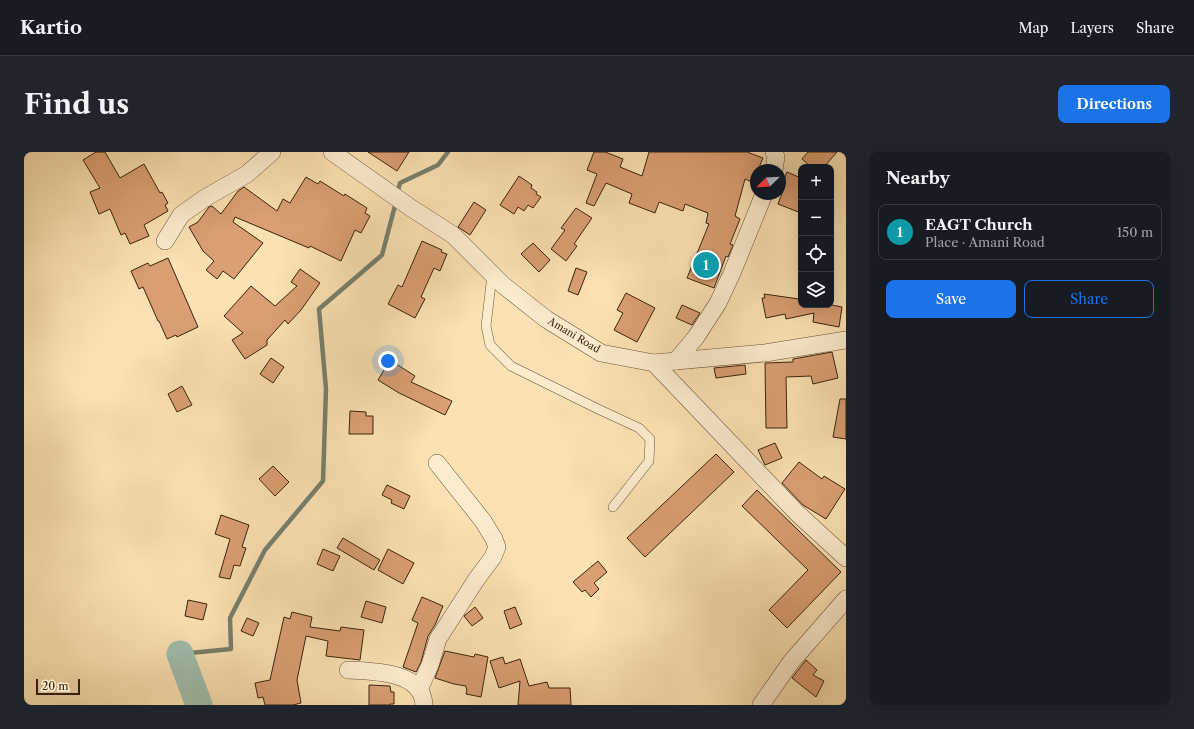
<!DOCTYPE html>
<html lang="en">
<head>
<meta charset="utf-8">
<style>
	:root { --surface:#171b24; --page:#20242c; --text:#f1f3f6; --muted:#9ea1a6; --line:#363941; --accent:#1a73e8 }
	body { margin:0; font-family:"Libre Caslon Text",serif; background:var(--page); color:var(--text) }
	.controls { position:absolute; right:12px; top:12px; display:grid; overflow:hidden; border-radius:8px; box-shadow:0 4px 16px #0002 }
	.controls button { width:36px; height:36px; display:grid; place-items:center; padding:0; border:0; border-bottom:1px solid var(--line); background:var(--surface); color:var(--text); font:20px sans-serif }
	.compass { position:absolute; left:726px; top:12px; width:36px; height:36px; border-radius:50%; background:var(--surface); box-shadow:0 4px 16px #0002; rotate:246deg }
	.scale { position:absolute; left:12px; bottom:10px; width:44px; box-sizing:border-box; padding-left:4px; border:2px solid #39230b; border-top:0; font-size:11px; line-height:14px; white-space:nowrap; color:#39230b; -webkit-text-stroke:3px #fcecce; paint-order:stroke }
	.you { position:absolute; left:364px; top:209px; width:14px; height:14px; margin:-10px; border:3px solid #fff; border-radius:50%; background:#1a73e8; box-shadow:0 0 0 6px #1a73e833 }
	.badge { display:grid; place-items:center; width:26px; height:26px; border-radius:50%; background:var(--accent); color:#fff; font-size:13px; font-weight:700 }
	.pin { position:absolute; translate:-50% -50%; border:2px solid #fff; box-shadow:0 1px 4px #0006 }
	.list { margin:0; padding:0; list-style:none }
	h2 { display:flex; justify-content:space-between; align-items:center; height:52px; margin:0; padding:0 16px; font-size:17px }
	h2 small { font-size:13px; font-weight:400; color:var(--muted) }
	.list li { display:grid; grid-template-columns:26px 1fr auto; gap:12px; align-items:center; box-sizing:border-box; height:56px; margin:0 8px 8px; padding:0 8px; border:1px solid var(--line); border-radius:8px }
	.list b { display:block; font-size:15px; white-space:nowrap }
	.list p { margin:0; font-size:13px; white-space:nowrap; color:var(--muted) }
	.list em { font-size:13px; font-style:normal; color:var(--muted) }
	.actions { display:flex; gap:8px; padding:12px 16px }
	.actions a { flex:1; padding:9px 0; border:1px solid var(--accent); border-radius:8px; text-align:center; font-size:14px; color:var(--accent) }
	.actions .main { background:var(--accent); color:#fff }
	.icon { flex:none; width:22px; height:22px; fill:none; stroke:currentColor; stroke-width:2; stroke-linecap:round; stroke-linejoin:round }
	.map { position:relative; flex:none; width:822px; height:553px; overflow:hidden; border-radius:8px }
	header { display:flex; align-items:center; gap:24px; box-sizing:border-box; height:56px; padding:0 20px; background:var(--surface); border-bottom:1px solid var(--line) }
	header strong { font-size:19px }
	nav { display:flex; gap:22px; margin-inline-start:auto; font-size:14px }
	.intro { display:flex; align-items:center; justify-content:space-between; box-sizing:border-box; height:96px; padding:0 24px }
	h1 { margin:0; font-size:28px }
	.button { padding:10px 18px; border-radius:8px; background:var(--accent); color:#fff; font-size:14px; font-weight:700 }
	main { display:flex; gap:24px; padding:0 24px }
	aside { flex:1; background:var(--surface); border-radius:8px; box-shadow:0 4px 16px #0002 }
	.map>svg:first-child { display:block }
</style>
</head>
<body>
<header>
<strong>Kartio</strong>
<nav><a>Map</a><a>Layers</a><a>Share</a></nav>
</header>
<div class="intro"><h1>Find us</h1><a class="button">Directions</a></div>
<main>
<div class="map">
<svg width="822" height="553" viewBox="0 0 822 553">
	<rect width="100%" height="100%" fill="#fbe1b3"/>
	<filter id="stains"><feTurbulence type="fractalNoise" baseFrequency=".005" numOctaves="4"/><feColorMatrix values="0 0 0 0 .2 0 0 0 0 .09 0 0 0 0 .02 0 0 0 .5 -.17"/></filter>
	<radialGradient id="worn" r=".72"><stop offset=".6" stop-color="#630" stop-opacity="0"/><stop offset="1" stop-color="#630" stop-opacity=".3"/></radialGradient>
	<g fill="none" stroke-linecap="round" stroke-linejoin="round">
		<g stroke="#76806c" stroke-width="4.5">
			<path d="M373 42 376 31 414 13 424 0"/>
			<path d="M156 502 207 497 206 466 241 398 299 329 302 237 295 157 358 103 372 50"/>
		</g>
		<path stroke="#9fbeac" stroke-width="27" d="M156 502 175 553"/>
	</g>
	<g fill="#da9f74" stroke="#39230b">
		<path d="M72 0H81L96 26 120 12 136 41 138 40 144 51 141 53 144 59 120 73 125 84 106 92 101 81 97 83 86 57 75 62 66 40 76 36 59 8Z"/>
		<path d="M344 0H385L373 19Z"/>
		<path d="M570 0H581L599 7 596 15 618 24 625 0H723L739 6 734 18H732V24L730 31 721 27 711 64 716 67 706 92 709 93 704 105 702 104 690 136 663 126 685 72 682 71 684 61 661 52 659 59 635 50 631 61 605 51 608 42 582 31 570 54 562 51 573 22 563 18Z"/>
		<path d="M784 0H813L800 15H787L778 7Z"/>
		<path d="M763 20 777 26V61L754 52 760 36 757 35Z"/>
		<path d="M495 24 508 33 507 36 513 40 512 42 517 45 509 56 504 53 500 59 494 55 490 62 476 53Z"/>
		<path d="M282 25 294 32 296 29 320 44 321 42 343 56 341 61 346 64 337 81 331 78 317 109 286 94 285 96 211 65 209 70 239 91 210 127 199 119 193 127 182 118 190 109 179 99 165 75 174 70 185 55 188 54 197 62 214 39 220 35 253 59 259 47 266 51Z"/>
		<path d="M450 50 462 58 446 83 434 75Z"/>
		<path d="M552 56 568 66 550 92 553 94 542 109 527 97 541 78 537 76Z"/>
		<path d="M398 89 418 98 417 100 423 102 416 119 410 116 397 145 401 147 391 166 364 152 374 133 378 135Z"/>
		<path d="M509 91 526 108 515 120 497 102Z"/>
		<path d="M144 106 174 175 153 185 152 183 143 187 135 169H134L119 135 115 137 107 119 124 111 126 114Z"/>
		<path d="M552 116 563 120 554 143 544 139Z"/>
		<path d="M276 117 296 131 277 158 264 172 261 168 243 188V193L221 207 208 188 219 181 200 164 227 134 251 154 273 134 267 130Z"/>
		<path d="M602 141 631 156 613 190 590 178 599 161 593 158Z"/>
		<path d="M740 142 775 147 776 153H808L818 155 815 175 789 170 790 161 762 167 761 162 742 166 738 146H741Z"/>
		<path d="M658 153 676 161 668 173 652 166Z"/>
		<path d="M808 200 814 226 789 232 787 224 762 225 763 276H742L741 211 769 210V207Z"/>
		<path d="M247 206 260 215 249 231 236 222Z"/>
		<path d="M366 208 391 224 387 230 428 249 421 263 375 241 354 228Z"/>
		<path d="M721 213 722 222 692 226 690 216Z"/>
		<path d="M158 234 168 253 153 260 144 242Z"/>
		<path d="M816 247H822V287L809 285Z"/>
		<path d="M326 259 342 260V264H349V282H325Z"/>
		<path d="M751 291 758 306 741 313 734 298Z"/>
		<path d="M692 302 710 320 621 405 603 386Z"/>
		<path d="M775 310 798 327 800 324 821 337 802 367 779 353 758 331Z"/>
		<path d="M249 314 265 330 251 344 235 327Z"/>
		<path d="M363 333 386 344 380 357 367 351 368 348 358 343Z"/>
		<path d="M733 338 817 420 763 476 745 458 784 418 718 354Z"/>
		<path d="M197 363 225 373 218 395 222 396 216 414 210 413 206 427 195 425 206 387 191 382Z"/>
		<path d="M319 386 356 408 350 418 313 396Z"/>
		<path d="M299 397 316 404 309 419 293 412Z"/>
		<path d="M364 397 390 411 379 432 354 418Z"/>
		<path d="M574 409 583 420 570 431 575 437 567 445 561 438 558 440 549 430Z"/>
		<path d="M398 445 419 454 411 473 404 484 397 510 392 520 379 515 394 471 388 468Z"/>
		<path d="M164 448 183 452 179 468 161 464Z"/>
		<path d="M342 449 362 455 358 471 337 465Z"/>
		<path d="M451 455 459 466 448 474 440 464Z"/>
		<path d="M491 455 498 472 486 477 480 459Z"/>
		<path d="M268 460 288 465 286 475 316 479 317 475 340 478 336 508 302 504 304 489 282 484 273 528 277 551 269 553H241L239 545 234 546 231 531 246 528 260 465 266 467Z"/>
		<path d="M223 466 235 471 229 484 217 479Z"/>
		<path d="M421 499 450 505 451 502 464 505 457 545 442 542 443 537 442 536V534L430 532 411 526Z"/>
		<path d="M479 505 481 512 496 507 505 534 523 530 525 536H546L547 553H494L496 529 475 536 466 509Z"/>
		<path d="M782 508 793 518 789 523 800 529 792 545 768 526Z"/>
		<path d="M345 533 366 534 367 540H370V552H366V553H345Z"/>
	</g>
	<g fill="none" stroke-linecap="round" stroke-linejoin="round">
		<g stroke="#6a5235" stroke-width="10">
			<path id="lane" d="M468 123 462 174 466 193 487 214 574 257 615 276 626 287 625 309 589 355"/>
		</g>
		<g stroke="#6a5235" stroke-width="18">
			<g id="street">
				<path d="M308 0 387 56 429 83 479 133 522 167 577 201 630 211 741 201 822 188"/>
				<path d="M750 0 752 5 750 18"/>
				<path d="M141 89 157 63 181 46 223 22 248 0"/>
				<path d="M652 209 672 185 694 151 708 121 740 42"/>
				<path d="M630 211 773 361 822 406"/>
				<path d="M324 518C348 519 399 519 400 553"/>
				<path d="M395 538 406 513 414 487 452 428 469 405 473 395 470 387 459 369 413 311"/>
				<path d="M737 553 767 510 822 447"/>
			</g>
		</g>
		<use href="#lane" stroke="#fcecce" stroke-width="9"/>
		<use href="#street" stroke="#fcecce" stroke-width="17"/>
	</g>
	<g text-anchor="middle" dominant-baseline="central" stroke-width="3.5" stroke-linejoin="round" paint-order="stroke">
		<g font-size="10" fill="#39230b" stroke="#fcecce">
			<text transform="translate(550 183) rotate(31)">Amani Road</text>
		</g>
	</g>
	<rect width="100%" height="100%" filter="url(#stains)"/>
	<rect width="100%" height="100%" fill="url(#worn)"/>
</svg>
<div class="controls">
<button>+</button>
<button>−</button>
<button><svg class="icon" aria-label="locate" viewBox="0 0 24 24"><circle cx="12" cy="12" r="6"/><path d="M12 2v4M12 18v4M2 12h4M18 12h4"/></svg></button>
<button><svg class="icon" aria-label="layers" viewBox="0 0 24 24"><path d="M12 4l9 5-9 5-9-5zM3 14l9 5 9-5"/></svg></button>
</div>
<svg class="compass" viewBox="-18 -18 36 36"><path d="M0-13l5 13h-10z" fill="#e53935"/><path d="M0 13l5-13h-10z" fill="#9ea1a6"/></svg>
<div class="scale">20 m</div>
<div class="you"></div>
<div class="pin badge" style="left:682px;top:113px;background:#0f9aa8">1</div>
</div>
<aside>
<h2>Nearby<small></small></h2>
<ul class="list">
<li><span class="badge" style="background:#0f9aa8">1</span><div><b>EAGT Church</b><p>Place · Amani Road</p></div><em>150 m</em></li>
</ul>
<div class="actions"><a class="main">Save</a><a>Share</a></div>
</aside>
</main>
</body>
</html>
